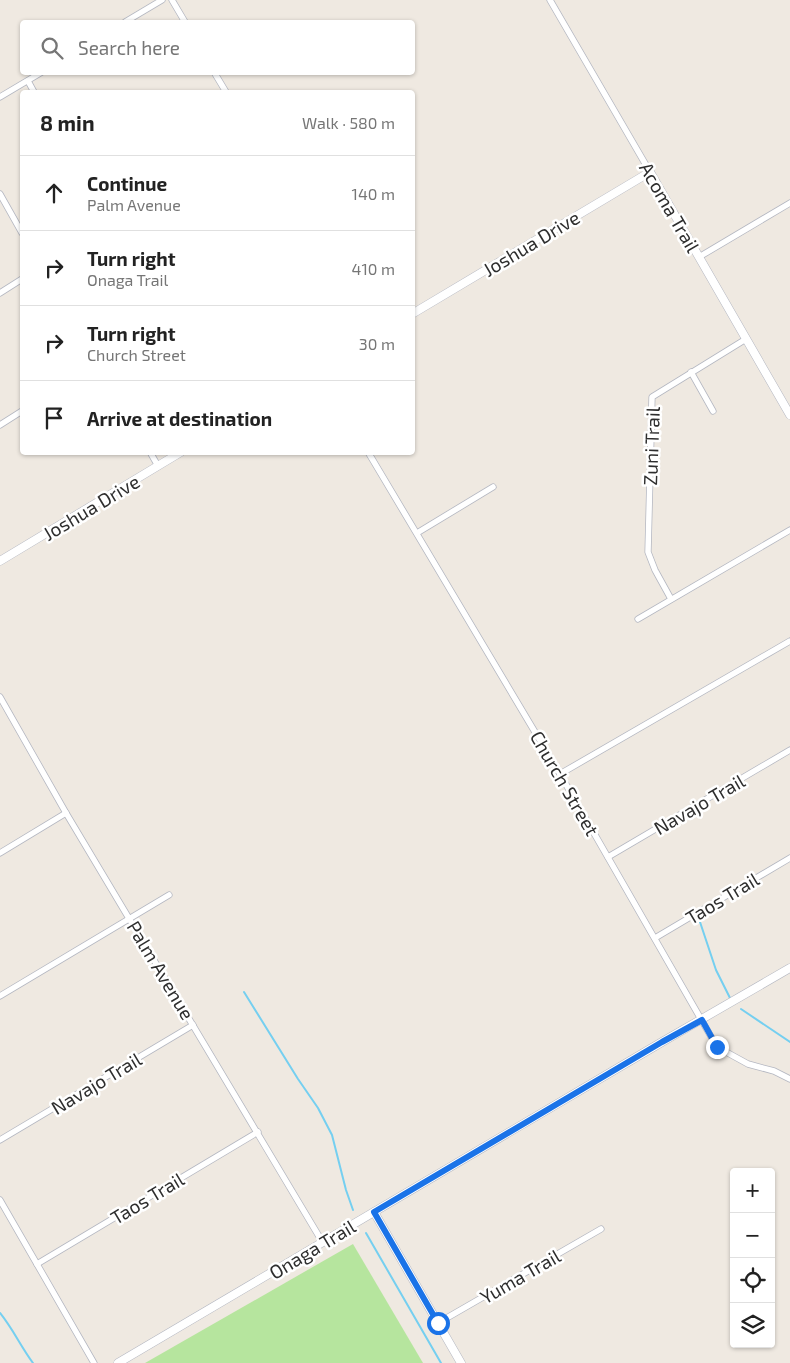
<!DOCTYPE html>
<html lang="en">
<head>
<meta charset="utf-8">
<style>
	:root { --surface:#fff; --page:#f6f6f6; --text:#222; --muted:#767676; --line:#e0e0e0 }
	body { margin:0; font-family:"Exo 2",sans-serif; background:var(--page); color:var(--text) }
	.controls { position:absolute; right:15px; bottom:15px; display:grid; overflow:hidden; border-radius:5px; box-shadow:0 1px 4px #0004 }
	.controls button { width:45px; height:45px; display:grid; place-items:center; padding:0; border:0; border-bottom:1px solid var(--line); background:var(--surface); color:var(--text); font:25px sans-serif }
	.stop { position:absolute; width:15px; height:15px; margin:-11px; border:4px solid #1a73e8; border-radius:50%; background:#fff }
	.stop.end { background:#1a73e8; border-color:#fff; box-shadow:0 1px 5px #0008 }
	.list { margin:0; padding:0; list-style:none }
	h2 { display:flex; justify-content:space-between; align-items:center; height:65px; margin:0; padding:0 20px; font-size:21px }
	h2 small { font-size:16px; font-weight:400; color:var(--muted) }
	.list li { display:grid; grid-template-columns:32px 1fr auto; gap:15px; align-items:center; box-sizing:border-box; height:75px; padding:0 20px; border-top:1px solid var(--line) }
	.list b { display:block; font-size:19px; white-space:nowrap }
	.list p { margin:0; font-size:16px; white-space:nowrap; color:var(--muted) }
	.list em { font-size:16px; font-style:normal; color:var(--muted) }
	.icon { flex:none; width:28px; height:28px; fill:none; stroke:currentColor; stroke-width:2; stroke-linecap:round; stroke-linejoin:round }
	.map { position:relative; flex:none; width:790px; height:1363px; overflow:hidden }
	.search { position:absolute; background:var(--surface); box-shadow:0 1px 4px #0004; left:20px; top:20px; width:395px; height:55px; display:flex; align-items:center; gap:12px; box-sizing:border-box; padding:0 18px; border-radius:5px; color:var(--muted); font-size:19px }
	.panel { position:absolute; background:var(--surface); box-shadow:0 1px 4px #0004; left:20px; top:90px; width:395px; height:365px; border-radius:5px }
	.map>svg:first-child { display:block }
</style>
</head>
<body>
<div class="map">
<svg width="790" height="1363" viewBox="0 0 790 1363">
	<rect width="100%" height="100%" fill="#efe9e1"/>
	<path fill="#b6e59e" d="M353 1244 423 1363H145Z"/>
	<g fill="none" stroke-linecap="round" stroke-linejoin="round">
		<g stroke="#75cff0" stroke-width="2">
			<path d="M699 919 716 970 730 998"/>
			<path d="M244 992 298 1079 318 1108 332 1135 346 1190 353 1210"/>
			<path d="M741 1009 790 1042"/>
			<path d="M366 1233 441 1363"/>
			<path d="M0 1313C13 1329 21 1347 33 1363"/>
		</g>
		<g stroke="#b4b7c1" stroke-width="7">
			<g id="street">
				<path d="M172 0 185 22"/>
				<path d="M550 0 650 172"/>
				<path d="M125 22 162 0"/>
				<path d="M214 72 226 92"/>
				<path d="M28 81 34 92"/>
				<path d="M0 97 42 72"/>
				<path d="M0 194 22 233"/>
				<path d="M699 257 790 203"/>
				<path d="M0 293 22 279"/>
				<path d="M691 372 713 411"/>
				<path d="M0 425 22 411"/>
				<path d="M150 452 158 466"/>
				<path d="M368 452 560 774 717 1047 748 1064 774 1071 790 1079"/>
				<path d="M417 533 493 487"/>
				<path d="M671 599 655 570 648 552 652 397 746 339"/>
				<path d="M638 619 790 530"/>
				<path d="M0 697 66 813 323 1243"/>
				<path d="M560 774 790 641"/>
				<path d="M0 853 66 813"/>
				<path d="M608 857 790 750"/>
				<path d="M655 938 790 858"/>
				<path d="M0 996 169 895"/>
				<path d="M0 1140 193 1025"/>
				<path d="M0 1200 94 1363"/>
				<path d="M37 1264 258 1132"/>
				<path d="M438 1323 601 1229"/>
			</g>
		</g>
		<g stroke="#b4b7c1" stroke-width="9">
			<g id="secondary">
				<path d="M412 314 650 172 790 415"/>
				<path d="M0 561 181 452"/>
				<path d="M374 1212 461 1363"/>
				<path d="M118 1363 662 1042 790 968"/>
			</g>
		</g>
		<use href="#street" stroke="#fff" stroke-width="5.5"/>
		<use href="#secondary" stroke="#fff" stroke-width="8"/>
	</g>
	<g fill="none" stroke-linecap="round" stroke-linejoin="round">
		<path stroke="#1a73e8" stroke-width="6" d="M438 1323 374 1212 662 1042 702 1020 717 1047"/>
	</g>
	<g text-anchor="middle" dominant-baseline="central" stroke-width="5" stroke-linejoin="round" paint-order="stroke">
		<g font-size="19" fill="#2e2e2e" stroke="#fff">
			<text transform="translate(670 207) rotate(60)">Acoma Trail</text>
			<text transform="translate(531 243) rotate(-31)">Joshua Drive</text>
			<text transform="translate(651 446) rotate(-88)">Zuni Trail</text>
			<text transform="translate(91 507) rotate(-31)">Joshua Drive</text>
			<text transform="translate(565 783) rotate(60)">Church Street</text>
			<text transform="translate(699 804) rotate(-30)">Navajo Trail</text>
			<text transform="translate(722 898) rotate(-31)">Taos Trail</text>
			<text transform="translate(161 970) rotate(59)">Palm Avenue</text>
			<text transform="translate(96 1083) rotate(-31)">Navajo Trail</text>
			<text transform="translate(147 1198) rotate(-31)">Taos Trail</text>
			<text transform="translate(312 1249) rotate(-31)">Onaga Trail</text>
			<text transform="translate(520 1276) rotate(-30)">Yuma Trail</text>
		</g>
	</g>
</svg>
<div class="controls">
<button>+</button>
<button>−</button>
<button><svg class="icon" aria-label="locate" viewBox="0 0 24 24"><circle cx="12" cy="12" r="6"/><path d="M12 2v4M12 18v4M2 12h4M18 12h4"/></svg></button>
<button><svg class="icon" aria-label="layers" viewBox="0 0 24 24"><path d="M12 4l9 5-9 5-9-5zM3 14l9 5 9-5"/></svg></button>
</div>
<div class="stop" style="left:438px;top:1323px"></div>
<div class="stop end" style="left:717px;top:1047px"></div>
<div class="search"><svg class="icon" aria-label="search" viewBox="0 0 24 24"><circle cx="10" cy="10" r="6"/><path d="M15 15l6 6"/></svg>Search here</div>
<section class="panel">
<h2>8 min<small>Walk · 580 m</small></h2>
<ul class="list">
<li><svg class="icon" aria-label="ahead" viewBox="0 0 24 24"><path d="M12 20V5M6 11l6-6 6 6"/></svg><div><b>Continue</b><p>Palm Avenue</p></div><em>140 m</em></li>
<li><svg class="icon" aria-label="right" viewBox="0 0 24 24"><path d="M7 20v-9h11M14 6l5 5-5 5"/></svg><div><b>Turn right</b><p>Onaga Trail</p></div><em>410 m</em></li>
<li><svg class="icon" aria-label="right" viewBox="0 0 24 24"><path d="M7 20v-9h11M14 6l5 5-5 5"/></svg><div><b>Turn right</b><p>Church Street</p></div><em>30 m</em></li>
<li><svg class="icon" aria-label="arrive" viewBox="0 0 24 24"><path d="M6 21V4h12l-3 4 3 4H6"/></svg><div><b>Arrive at destination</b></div></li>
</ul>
</section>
</div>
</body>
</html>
